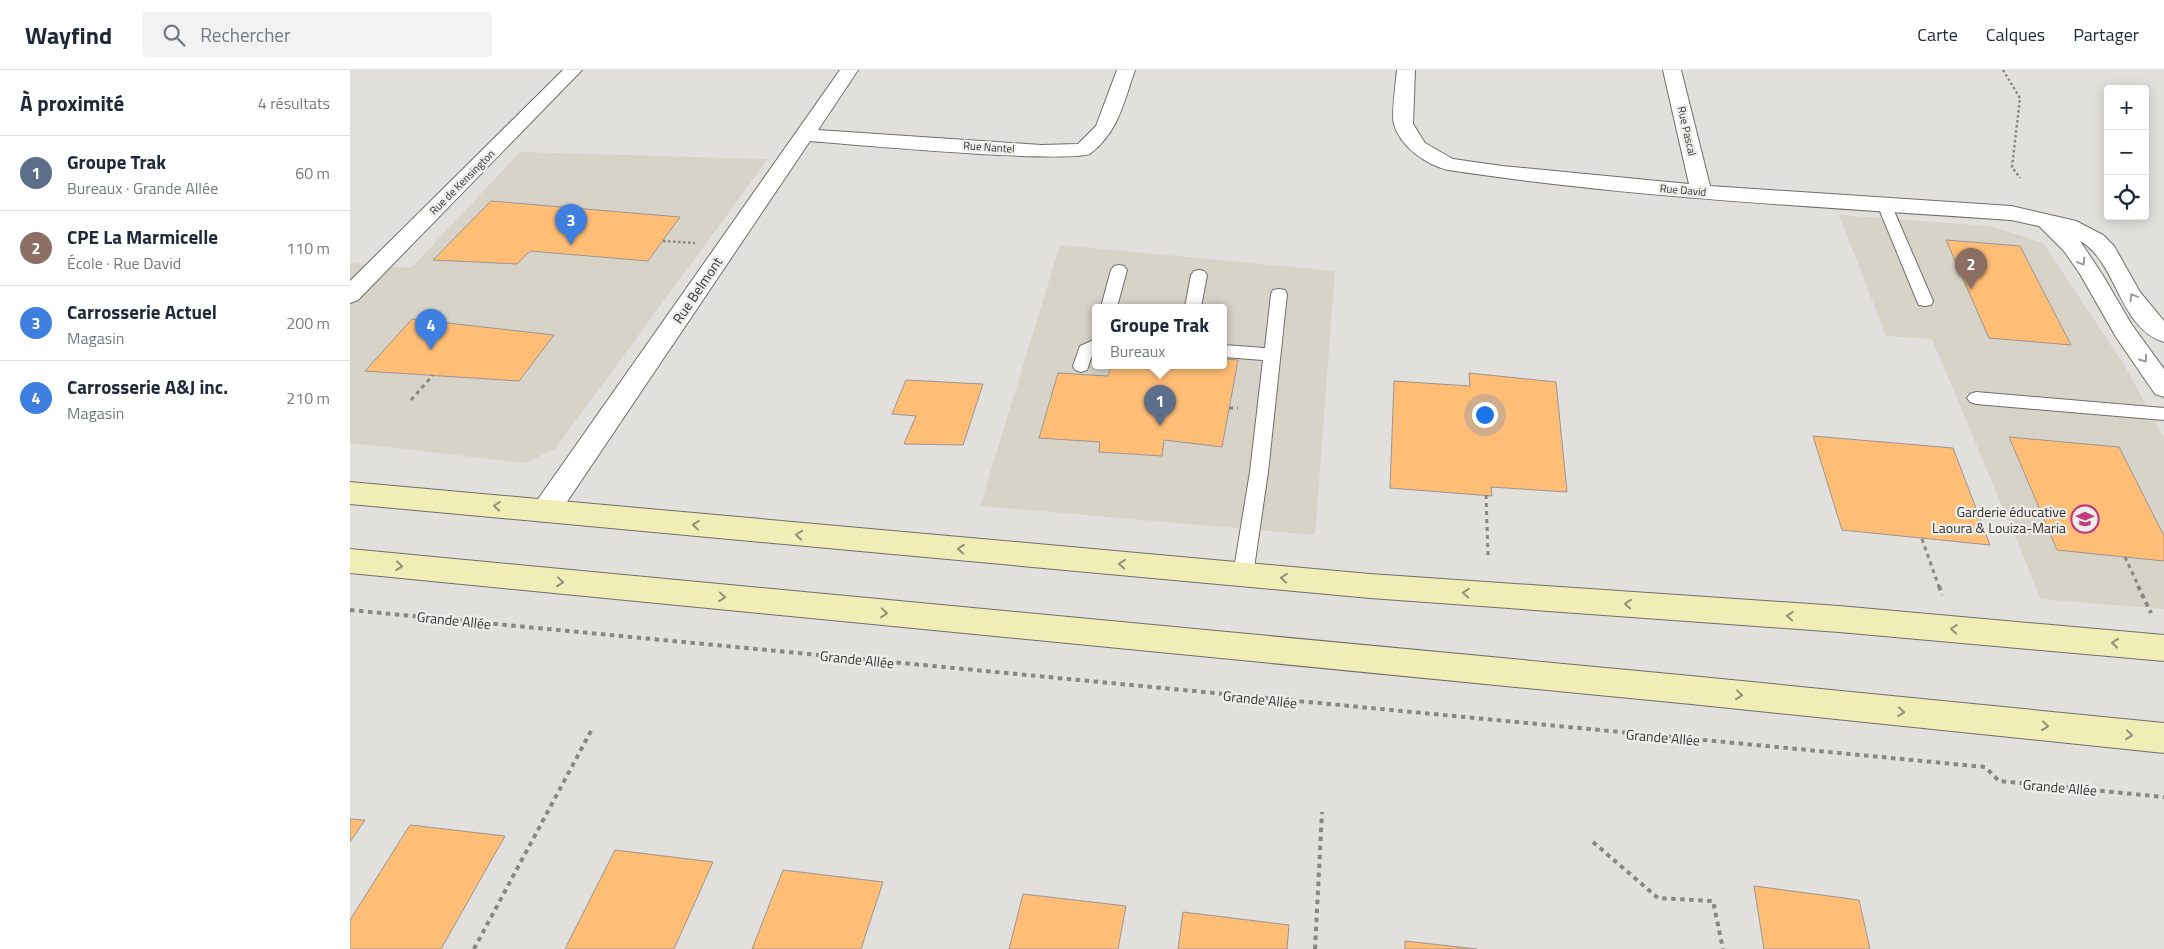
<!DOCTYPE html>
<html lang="fr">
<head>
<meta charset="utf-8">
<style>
	:root { --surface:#fff; --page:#f2f2f3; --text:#1f2937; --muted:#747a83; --line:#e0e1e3; --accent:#0f766e }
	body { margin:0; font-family:"Titillium Web",sans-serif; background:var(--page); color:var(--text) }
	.controls { position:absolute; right:15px; top:15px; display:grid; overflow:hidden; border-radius:5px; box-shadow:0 2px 12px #0003 }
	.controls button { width:45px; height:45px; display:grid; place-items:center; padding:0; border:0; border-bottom:1px solid var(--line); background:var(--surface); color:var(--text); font:25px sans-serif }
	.you { position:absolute; left:1134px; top:344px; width:18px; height:18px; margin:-12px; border:4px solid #fff; border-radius:50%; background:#1a73e8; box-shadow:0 0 0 8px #1a73e833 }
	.badge { display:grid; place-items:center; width:32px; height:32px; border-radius:50%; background:var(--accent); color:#fff; font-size:16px; font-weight:700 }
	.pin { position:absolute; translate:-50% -41px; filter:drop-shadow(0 1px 2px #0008) }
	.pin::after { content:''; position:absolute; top:26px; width:18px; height:15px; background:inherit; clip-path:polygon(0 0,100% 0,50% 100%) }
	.popup { position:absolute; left:742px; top:234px; width:135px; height:65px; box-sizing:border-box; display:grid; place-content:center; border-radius:5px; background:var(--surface); filter:drop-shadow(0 1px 4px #0005); font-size:16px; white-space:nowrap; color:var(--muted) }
	.popup b { font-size:19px; color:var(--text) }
	.popup::after { content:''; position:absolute; left:50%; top:100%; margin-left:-10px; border:10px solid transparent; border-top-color:var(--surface) }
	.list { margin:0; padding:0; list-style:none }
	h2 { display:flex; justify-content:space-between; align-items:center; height:65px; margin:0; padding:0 20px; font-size:21px }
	h2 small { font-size:16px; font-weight:400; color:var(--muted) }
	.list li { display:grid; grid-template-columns:32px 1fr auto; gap:15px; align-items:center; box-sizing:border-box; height:75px; padding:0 20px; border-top:1px solid var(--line) }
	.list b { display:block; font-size:19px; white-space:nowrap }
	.list p { margin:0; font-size:16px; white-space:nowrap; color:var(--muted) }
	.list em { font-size:16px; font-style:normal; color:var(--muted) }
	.icon { flex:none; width:28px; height:28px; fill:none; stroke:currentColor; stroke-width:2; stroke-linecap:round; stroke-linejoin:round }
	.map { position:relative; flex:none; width:1814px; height:879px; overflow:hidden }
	header { display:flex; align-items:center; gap:30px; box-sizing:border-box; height:70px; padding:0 25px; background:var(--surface); border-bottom:1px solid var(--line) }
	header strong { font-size:24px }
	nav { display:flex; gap:28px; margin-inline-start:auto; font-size:18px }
	.search { width:350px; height:45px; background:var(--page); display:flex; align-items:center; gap:12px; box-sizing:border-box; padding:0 18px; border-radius:5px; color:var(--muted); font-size:19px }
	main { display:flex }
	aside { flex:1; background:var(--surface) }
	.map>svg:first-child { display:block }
</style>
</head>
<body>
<header>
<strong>Wayfind</strong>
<div class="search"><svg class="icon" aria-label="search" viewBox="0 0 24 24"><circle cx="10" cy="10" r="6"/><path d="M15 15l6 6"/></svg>Rechercher</div>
<nav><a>Carte</a><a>Calques</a><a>Partager</a></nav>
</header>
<main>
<aside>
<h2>À proximité<small>4 résultats</small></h2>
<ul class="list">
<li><span class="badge" style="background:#5c6f8a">1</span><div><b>Groupe Trak</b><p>Bureaux · Grande Allée</p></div><em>60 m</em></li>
<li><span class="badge" style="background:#8d6e63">2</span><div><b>CPE La Marmicelle</b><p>École · Rue David</p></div><em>110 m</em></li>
<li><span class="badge" style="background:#3f7fe0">3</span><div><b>Carrosserie Actuel</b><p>Magasin</p></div><em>200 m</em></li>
<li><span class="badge" style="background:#3f7fe0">4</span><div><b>Carrosserie A&amp;J inc.</b><p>Magasin</p></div><em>210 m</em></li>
</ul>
</aside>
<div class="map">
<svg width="1814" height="879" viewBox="0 0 1814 879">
	<rect width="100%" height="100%" fill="#e1e0dc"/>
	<g fill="#d8d3c9" fill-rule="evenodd">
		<path d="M170 82 418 89 205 379 175 393 0 373V193L61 198Z"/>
		<path d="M1489 145 1641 156 1693 173 1776 298 1814 368V539L1691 529 1582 269 1536 266Z"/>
		<path d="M710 175 985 201 965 465 630 436ZM746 237H874V295H746Z"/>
	</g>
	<g fill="#ffbd75" stroke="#999693">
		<path d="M141 131 330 147 298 191 180 181 167 194 83 190Z"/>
		<path d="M1596 170 1670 176 1721 275 1639 268Z"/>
		<path d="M62 249 204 265 169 311 15 301Z"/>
		<path d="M874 289 888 290 872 377 814 370 812 386 749 382 750 372 689 368 708 303 758 306 761 295H874Z"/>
		<path d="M1119 303 1206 312 1217 422 1141 417 1142 426 1040 418 1044 311 1120 316Z"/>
		<path d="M556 310 633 314 613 375 554 374 566 346 542 344Z"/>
		<path d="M1463 366 1603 378 1640 475 1492 460Z"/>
		<path d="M1659 367 1769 377 1814 466V491L1707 480Z"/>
		<path d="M0 749 15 750 0 772Z"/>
		<path d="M60 755 155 766 91 879H0V850Z"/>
		<path d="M265 780 363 792 324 879H215Z"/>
		<path d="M433 800 533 812 511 879H402Z"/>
		<path d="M1404 816 1509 830 1520 879H1414Z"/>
		<path d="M673 824 776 836 768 879H659Z"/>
		<path d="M833 842 939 855 937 879H828Z"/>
		<path d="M1055 871 1127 879H1055Z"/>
	</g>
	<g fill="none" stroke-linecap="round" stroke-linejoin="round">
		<g stroke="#706e6b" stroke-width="2">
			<g id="service">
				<path d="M1534 130 1539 131 1541 134 1583 231 1581 235 1575 236 1569 235 1567 231 1527 134 1529 131Z"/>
				<path d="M769 195 774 196 777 200 767 237H751L761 200 764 196Z"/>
				<path d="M849 200 854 201 857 205 851 237H835L841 205 844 201Z"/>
				<path d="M929 219 935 220 937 224 918 402 903 505 900 511 893 513 886 511 883 505 900 402 913 290 874 287V275L915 278 921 224 923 220Z"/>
				<path d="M746 269V282L743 283 737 300 731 302 725 300 723 296 730 276Z"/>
				<path d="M1626 322 1814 338V350L1626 334 1620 332 1617 328 1620 324Z"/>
			</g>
		</g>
		<g stroke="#706e6b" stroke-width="2">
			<g id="minor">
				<path d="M213 0H232L8 230 0 233V211Z"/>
				<path d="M490 0H508L468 60 691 75 728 74 746 56 767 0H785C774 31 769 61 741 83 727 95 496 74 460 71L206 448 196 451 186 448 182 440 186 432Z"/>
				<path d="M1047 0H1065L1063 54 1075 73 1103 89 1152 96 1339 114 1313 0H1331L1360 116 1661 136 1726 151 1753 165 1764 176 1790 222 1814 251V272C1769 259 1767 191 1730 171L1752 204 1782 255 1814 299V327L1805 324 1766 267 1730 204 1714 181 1689 156 1661 150C1473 137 1284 128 1098 100 1077 95 1050 77 1044 54 1041 45 1046 12 1047 0Z"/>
			</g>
		</g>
		<g stroke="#706e6b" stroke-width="2">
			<g id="secondary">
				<path d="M0 412 1020 504 1489 536 1814 565V591L1489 562 1020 528 0 434Z"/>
				<path d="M0 479 1341 606 1814 653V683L1341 634 0 503Z"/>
			</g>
		</g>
		<g stroke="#888784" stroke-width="2.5" stroke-dasharray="2.5 2.5" stroke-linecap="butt">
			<path d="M1653 0 1670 28 1662 97 1670 108"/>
			<path d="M313 171 345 173"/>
		</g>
		<g stroke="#888784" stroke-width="3" stroke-dasharray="4 4" stroke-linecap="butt">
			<path d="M61 330 83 305"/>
			<path d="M879 338H888"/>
			<path d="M1136 425 1138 486"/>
			<path d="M1572 469 1589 517"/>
			<path d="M1775 487 1789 517"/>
		</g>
		<g stroke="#888784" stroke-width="4" stroke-dasharray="4.5 4.5" stroke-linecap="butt">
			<path d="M1589 516 1592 525"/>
			<path d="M1788 516 1801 543"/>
			<path d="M0 540 1635 697 1649 711 1814 727"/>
			<path d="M1243 772 1308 828 1363 831 1373 879"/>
			<path d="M124 879 241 661"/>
			<path d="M965 879 972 742"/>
		</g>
		<use href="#service" fill="#fff" fill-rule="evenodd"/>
		<use href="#minor" fill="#fff" fill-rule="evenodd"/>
		<use href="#secondary" fill="#f1edb6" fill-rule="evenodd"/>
	</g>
	<defs><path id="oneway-chevron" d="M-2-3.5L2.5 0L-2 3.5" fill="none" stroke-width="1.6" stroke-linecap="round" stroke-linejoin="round" transform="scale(1.25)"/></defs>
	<g stroke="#9a9a9a">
		<use href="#oneway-chevron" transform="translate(1732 192) rotate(59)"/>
		<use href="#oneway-chevron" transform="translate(1783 227) rotate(-121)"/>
		<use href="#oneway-chevron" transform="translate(1794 289) rotate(55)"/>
	</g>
	<g stroke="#949175">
		<use href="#oneway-chevron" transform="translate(147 436) rotate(-175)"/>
		<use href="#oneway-chevron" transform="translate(346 455) rotate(-174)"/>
		<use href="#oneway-chevron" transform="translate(449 465) rotate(-175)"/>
		<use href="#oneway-chevron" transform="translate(611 479) rotate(-175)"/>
		<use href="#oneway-chevron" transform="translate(772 494) rotate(-175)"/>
		<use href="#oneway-chevron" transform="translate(49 496) rotate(6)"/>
		<use href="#oneway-chevron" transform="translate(934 508) rotate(-175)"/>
		<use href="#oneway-chevron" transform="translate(210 512) rotate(6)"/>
		<use href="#oneway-chevron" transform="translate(1116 523) rotate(-176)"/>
		<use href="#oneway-chevron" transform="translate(372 527) rotate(6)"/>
		<use href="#oneway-chevron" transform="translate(1278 534) rotate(-176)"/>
		<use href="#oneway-chevron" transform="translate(534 543) rotate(5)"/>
		<use href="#oneway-chevron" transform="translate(1440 546) rotate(-176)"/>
		<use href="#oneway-chevron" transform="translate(1604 559) rotate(-175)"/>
		<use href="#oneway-chevron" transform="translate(1765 573) rotate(-175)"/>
		<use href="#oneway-chevron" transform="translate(1389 625) rotate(6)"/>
		<use href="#oneway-chevron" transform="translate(1551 642) rotate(6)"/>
		<use href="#oneway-chevron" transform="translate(1695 656) rotate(6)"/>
		<use href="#oneway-chevron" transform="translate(1779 665) rotate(6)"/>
	</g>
	<defs>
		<g id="school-ring" transform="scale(1.4375)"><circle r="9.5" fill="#efede9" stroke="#c03b7e" stroke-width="1.5"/><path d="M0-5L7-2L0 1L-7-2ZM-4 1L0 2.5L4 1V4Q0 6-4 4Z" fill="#c03b7e"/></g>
	</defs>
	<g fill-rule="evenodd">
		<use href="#school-ring" x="1735" y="449"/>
	</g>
	<g text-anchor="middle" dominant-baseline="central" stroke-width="4.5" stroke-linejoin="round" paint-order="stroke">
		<g font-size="11" fill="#363534" stroke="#efede9">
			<text transform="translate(1337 61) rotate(77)">Rue Pascal</text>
			<text transform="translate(639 77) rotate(4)">Rue Nantel</text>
			<text transform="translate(112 112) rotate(-45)">Rue de Kensington</text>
			<text transform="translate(1333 120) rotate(5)">Rue David</text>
		</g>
		<g font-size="14" fill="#363534" stroke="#efede9">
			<text transform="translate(347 220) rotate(-56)">Rue Belmont</text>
			<text transform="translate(104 550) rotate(6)">Grande Allée</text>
			<text transform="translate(507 589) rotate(6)">Grande Allée</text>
			<text transform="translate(910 629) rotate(6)">Grande Allée</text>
			<text transform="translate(1313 667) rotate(5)">Grande Allée</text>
			<text transform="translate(1710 717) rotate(5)">Grande Allée</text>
		</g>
		<g font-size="14" fill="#363534" stroke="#efede9" text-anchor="end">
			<text x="1716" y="441">Garderie éducative<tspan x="1716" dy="16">Laoura &amp; Louiza-Maria</tspan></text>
		</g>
	</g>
</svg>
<div class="controls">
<button>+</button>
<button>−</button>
<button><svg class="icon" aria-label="locate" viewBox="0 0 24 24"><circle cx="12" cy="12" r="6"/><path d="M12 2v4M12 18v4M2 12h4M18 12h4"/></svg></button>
</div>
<div class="you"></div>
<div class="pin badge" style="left:810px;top:356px;background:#5c6f8a">1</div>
<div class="popup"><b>Groupe Trak</b>Bureaux</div>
<div class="pin badge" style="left:1621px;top:219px;background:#8d6e63">2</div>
<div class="pin badge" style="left:221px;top:175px;background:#3f7fe0">3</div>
<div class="pin badge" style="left:81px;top:280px;background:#3f7fe0">4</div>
</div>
</main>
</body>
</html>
